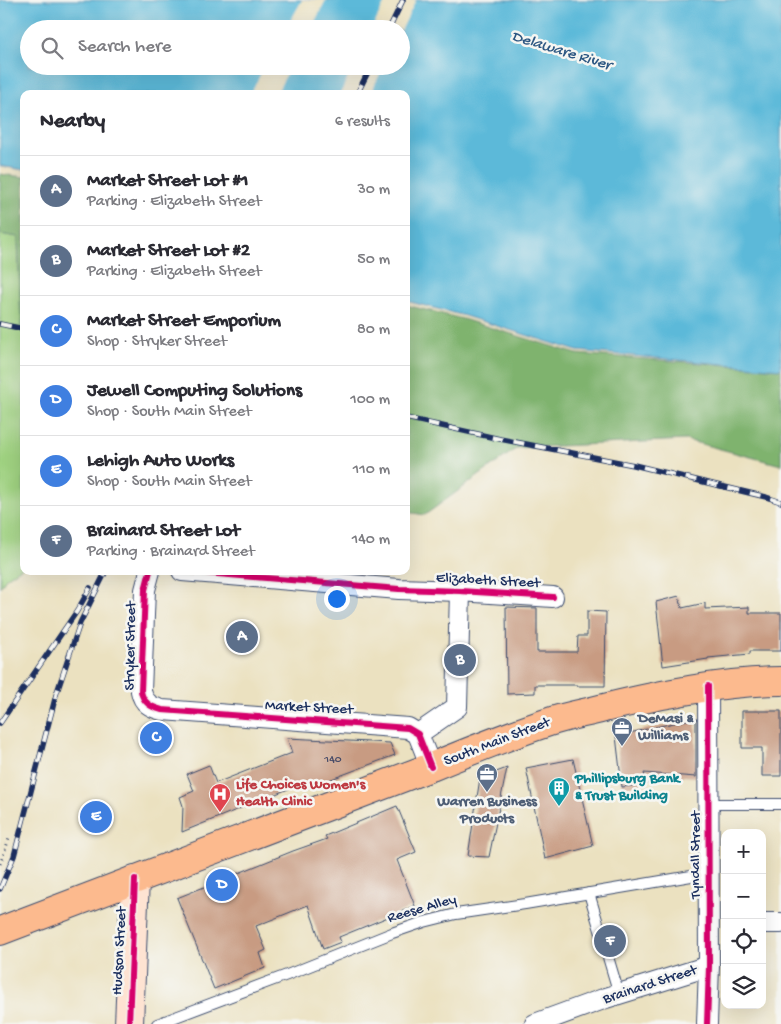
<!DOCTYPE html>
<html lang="en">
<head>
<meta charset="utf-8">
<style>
	:root { --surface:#fff; --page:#f7f7f7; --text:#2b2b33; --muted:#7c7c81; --line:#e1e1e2; --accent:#db2777 }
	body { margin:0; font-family:"Gochi Hand",sans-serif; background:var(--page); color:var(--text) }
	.controls { position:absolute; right:15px; bottom:15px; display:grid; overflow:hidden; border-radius:10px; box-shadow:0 5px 20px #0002 }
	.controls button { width:45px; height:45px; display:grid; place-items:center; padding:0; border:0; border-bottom:1px solid var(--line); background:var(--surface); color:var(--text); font:25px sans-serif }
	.you { position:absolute; left:336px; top:598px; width:18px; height:18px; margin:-12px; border:4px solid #fff; border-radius:50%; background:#1a73e8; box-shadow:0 0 0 8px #1a73e833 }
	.badge { display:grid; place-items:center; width:32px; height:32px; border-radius:50%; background:var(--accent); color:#fff; font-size:16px; font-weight:700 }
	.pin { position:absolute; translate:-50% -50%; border:2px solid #fff; box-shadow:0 1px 5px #0006 }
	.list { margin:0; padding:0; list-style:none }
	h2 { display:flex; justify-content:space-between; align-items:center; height:65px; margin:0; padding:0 20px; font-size:21px }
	h2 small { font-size:16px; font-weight:400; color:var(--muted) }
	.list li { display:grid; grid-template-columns:32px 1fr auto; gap:15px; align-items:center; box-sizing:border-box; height:70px; padding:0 20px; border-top:1px solid var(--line) }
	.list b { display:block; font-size:19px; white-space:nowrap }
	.list p { margin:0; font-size:16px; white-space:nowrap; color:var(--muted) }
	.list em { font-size:16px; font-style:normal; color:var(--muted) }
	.icon { flex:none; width:28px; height:28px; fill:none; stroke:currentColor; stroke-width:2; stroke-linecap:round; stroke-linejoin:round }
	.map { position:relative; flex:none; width:781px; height:1024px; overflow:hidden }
	.search { position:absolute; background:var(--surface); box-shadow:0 5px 20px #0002; left:20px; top:20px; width:390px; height:55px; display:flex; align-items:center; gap:12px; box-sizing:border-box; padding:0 18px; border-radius:28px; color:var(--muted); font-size:19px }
	.panel { position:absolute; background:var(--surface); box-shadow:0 5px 20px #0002; left:20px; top:90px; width:390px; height:485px; border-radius:10px }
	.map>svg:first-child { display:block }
</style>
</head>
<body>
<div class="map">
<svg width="781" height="1024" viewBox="0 0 781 1024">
	<rect width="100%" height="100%" fill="#f6f6f2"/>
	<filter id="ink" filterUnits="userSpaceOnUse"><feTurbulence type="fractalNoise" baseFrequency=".02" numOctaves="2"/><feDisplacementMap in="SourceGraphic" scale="10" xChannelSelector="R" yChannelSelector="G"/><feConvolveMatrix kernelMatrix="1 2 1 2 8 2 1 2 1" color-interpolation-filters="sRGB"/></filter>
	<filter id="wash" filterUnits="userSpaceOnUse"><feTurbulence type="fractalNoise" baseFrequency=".0096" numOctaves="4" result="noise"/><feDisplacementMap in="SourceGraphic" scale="20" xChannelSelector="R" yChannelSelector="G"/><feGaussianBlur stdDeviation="1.12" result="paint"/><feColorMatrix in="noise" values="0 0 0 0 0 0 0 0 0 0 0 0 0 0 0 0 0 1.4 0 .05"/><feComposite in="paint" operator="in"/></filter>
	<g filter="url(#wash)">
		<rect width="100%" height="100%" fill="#ebe1c0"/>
		<path fill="#9fd180" stroke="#5d806f" d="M0 234 18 237 21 328 24 332V566L6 578 0 587Z"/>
		<g fill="#7fb36e" stroke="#4d7166">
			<path d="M0 174 24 177V332L21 328 18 237 0 234Z"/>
			<path d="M406 305 463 319 577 354 781 369V465L686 440 517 448 425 515 406 512Z"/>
		</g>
		<path fill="#5bb9d9" stroke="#3b749c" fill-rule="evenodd" d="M0 0H781V27L778 38 781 39V369L577 351 465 316 406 301V94H24V170L0 166ZM29 29H401V66H29Z"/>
		<g fill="#ebe1c0">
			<path d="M302 0H326L311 29H286Z"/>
			<path d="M386 0H416L401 31V29H372Z"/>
			<path d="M265 66H291L276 94H250Z"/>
			<path d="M353 66H384L370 94H340Z"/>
		</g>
		<g id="blocks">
			<g fill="#c89b82">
				<path d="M679 596 682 608 705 603V609L749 607V613H781V651H750V654L708 658V659L663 666 656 602Z"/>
				<path d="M506 607 537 608V652H577L578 636H587V611L606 612 605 686H577V685H535V693L507 694Z"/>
				<path d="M742 711H781V776H762V748H742Z"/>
				<path d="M696 718V777L644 773 647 784 622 787 616 736Z"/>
				<path d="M287 738 390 743 395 755 305 789 303 783 182 832 183 806 180 797 194 791 187 774 209 765 216 783 292 753Z"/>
				<path d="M573 759 593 846 545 859 526 768Z"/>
				<path d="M507 768 489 857 468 856 480 778Z"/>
				<path d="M397 806 416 852 397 860 415 906 339 937 341 942 323 949 308 905 256 926 266 950 260 953 265 968 214 989 177 898 293 851 327 839 325 836Z"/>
			</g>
		</g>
	</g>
	<g filter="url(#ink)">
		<use href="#blocks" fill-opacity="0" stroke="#3a4a6d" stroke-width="1"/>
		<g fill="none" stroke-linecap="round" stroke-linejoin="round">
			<g stroke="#3a4a6d" stroke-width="12">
				<g id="lane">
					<path d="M709 804H781"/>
					<path d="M589 893 619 994"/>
					<path d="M157 1024 287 975 392 933 424 922 456 914 525 904 709 873"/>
				</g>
			</g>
			<g stroke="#3a4a6d" stroke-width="22">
				<g id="street">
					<path d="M150 571 145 590 141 691C143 703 151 707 162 710L408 728 418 734 431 767"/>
					<path d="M182 571 399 589 460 591 553 597"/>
					<path d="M418 734 457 707 460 591"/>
					<path d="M762 923H781"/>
					<path d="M535 1024 606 998 709 966"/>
					<path d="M707 1024 709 966 708 686"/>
				</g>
			</g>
			<g stroke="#3a4a6d" stroke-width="30">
				<path id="secondary" d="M129 1024 135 879"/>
			</g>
			<g stroke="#3a4a6d" stroke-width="30">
				<path id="primary" d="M0 931 431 767C470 751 509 735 549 722 567 716 586 713 604 708 662 694 721 682 781 681"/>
			</g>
			<path stroke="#3a4a6d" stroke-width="3" stroke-dasharray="1 4" stroke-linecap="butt" d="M0 864 10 836"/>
			<use href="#lane" stroke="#fff" stroke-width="10"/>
			<use href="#street" stroke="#fff" stroke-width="20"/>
			<use href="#secondary" stroke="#fee3d2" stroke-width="28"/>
			<use href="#primary" stroke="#fcba8e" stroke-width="28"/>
			<g stroke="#1b2f5e" stroke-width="5.5">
				<g id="rail">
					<path d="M389 29 403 0"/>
					<path d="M357 94 371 66"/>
					<path d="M0 324 24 329"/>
					<path d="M406 418 500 439 634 465 766 497 781 502"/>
					<path d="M0 723 77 611 90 588"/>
					<path d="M0 889 14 856 56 695 80 623 106 571"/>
				</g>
			</g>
			<use href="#rail" stroke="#f6f6f2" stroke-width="4" stroke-dasharray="11" stroke-linecap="butt"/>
			<g stroke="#f6f6f2" stroke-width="9">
				<g id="cycleway">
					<path d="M150 571 145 590 141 691C143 703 151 707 162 710L408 728 418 734 431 767"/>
					<path d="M182 571 399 589 460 591 553 597"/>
					<path d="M129 1024 135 879"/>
					<path d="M707 1024 709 966 708 686"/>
				</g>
			</g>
			<use href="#cycleway" stroke="#d6006c" stroke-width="6"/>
		</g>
	</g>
	<defs>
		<g id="office-pin" transform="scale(1.125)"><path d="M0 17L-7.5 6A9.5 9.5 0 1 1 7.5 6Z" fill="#5c6f8a" stroke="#f6f6f2"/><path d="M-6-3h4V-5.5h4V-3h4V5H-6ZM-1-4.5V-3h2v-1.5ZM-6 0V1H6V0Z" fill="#fff"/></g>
		<g id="building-pin" transform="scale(1.125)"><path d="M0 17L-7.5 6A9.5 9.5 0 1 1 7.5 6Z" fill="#0f9aa8" stroke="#f6f6f2"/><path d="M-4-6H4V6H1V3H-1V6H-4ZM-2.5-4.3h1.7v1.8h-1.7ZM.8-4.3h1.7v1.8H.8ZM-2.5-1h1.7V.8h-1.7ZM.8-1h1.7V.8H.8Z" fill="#fff"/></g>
		<g id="hospital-pin" transform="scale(1.125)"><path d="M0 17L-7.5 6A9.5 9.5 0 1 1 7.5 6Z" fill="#e0444e" stroke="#f6f6f2"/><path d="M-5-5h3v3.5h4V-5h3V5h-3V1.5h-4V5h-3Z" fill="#fff"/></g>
	</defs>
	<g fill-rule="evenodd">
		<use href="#office-pin" x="622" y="728"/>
		<use href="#office-pin" x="487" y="774"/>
		<use href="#building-pin" x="559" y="788"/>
		<use href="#hospital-pin" x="220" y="794"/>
	</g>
	<g text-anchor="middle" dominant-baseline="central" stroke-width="5" stroke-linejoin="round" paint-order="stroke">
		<g font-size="12" fill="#464a67">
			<text x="333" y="760">140</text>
		</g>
		<g font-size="15" fill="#1b2f5e" stroke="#f6f6f2">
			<text transform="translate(488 581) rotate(3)">Elizabeth Street</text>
			<text transform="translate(131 646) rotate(-89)">Stryker Street</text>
			<text transform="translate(309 708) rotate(3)">Market Street</text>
			<text transform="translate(497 742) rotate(-21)">South Main Street</text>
			<text transform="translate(696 855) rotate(-90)">Tyndall Street</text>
			<text transform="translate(422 909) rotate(-16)">Reese Alley</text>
			<text transform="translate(120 951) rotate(-87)">Hudson Street</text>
			<text transform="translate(650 985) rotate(-18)">Brainard Street</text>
		</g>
		<g font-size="15" font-weight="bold" fill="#4e5e75" stroke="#f6f6f2" text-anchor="start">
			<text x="638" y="719">DeMasi &amp;<tspan x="638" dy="17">Williams</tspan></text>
			<text x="487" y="802" text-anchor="middle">Warren Business<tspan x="487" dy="17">Products</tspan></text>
		</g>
		<g font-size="15" font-weight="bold" fill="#0d838f" stroke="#f6f6f2" text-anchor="start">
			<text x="575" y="779">Phillipsburg Bank<tspan x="575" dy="17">&amp; Trust Building</tspan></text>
		</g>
		<g font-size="15" font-weight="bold" fill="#be3a42" stroke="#f6f6f2" text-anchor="start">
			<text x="236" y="785">Life Choices Women's<tspan x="236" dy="17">Health Clinic</tspan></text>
		</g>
		<g font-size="16" font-style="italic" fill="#2e5883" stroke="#f6f6f2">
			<text transform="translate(561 52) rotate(17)">Delaware River</text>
		</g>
	</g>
</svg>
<div class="controls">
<button>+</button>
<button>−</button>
<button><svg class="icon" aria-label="locate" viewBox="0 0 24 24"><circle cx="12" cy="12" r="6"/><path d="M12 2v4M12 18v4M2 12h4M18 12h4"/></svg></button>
<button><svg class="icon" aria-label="layers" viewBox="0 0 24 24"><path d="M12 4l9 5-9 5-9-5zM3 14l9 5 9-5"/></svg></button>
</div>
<div class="you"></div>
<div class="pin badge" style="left:242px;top:637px;background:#5c6f8a">A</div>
<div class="pin badge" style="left:460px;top:660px;background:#5c6f8a">B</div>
<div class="pin badge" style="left:156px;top:738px;background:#3f7fe0">C</div>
<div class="pin badge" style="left:222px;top:885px;background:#3f7fe0">D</div>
<div class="pin badge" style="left:96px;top:817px;background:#3f7fe0">E</div>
<div class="pin badge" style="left:610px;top:941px;background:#5c6f8a">F</div>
<div class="search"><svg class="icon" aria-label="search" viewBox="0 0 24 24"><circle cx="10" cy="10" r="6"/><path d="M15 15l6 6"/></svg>Search here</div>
<section class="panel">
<h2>Nearby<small>6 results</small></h2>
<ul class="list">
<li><span class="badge" style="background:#5c6f8a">A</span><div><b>Market Street Lot #1</b><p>Parking · Elizabeth Street</p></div><em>30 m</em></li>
<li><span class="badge" style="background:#5c6f8a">B</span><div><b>Market Street Lot #2</b><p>Parking · Elizabeth Street</p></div><em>50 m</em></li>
<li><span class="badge" style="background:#3f7fe0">C</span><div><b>Market Street Emporium</b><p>Shop · Stryker Street</p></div><em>80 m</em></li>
<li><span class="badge" style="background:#3f7fe0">D</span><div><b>Jewell Computing Solutions</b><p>Shop · South Main Street</p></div><em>100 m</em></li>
<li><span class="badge" style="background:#3f7fe0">E</span><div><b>Lehigh Auto Works</b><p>Shop · South Main Street</p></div><em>110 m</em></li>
<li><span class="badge" style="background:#5c6f8a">F</span><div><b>Brainard Street Lot</b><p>Parking · Brainard Street</p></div><em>140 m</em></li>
</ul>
</section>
</div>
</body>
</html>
